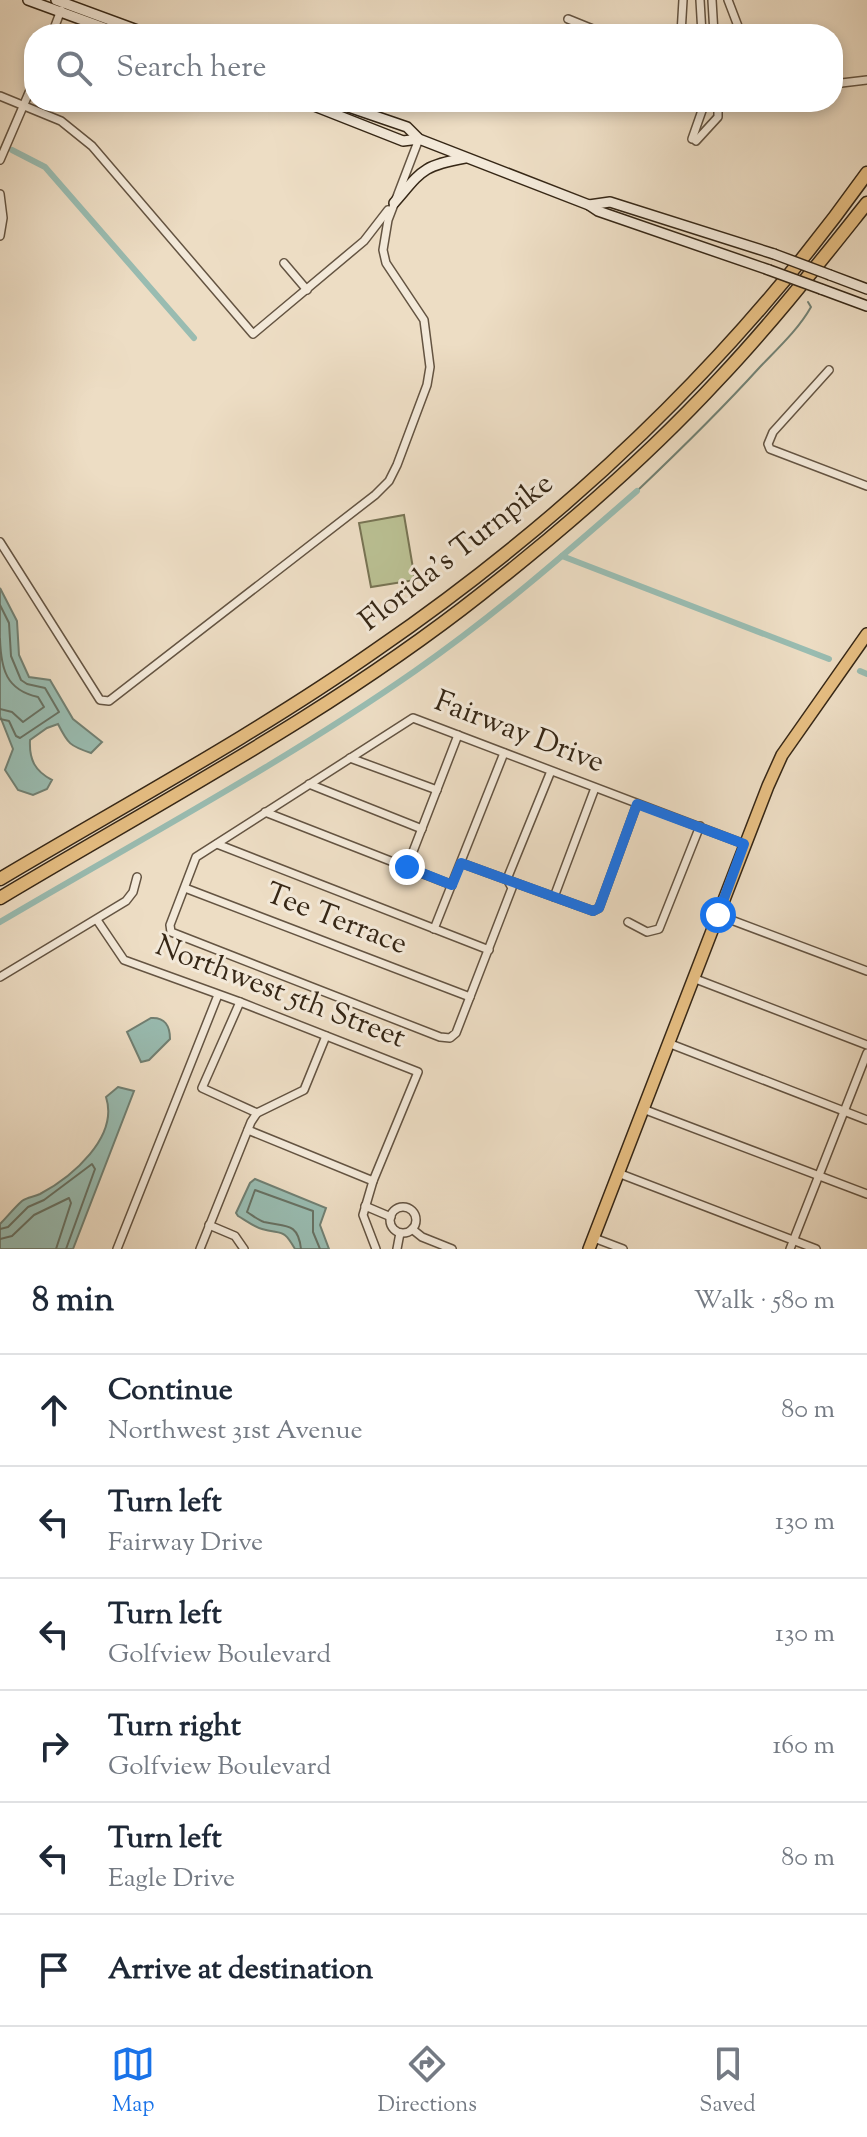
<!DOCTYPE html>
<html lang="en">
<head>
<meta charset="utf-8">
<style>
	:root { --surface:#fff; --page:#f2f2f3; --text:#1f2937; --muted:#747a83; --line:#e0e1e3; --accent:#1a73e8 }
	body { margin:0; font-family:"Sorts Mill Goudy",serif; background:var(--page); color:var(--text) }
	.stop { position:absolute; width:24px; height:24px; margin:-18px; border:6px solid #1a73e8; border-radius:50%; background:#fff }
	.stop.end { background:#1a73e8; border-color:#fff; box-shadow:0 2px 8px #0008 }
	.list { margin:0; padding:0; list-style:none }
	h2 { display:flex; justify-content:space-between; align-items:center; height:104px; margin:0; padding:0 32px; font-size:34px }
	h2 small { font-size:26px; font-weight:400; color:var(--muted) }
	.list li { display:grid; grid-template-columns:52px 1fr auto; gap:24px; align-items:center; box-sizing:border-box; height:112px; padding:0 32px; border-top:2px solid var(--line) }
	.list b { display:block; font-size:30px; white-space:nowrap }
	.list p { margin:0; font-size:26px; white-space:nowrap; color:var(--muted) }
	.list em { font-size:26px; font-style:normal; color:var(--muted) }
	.icon { flex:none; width:44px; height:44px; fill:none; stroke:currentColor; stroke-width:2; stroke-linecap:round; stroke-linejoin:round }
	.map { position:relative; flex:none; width:867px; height:1249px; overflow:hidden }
	.search { position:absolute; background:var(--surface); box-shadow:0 4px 12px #0003; left:24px; right:24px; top:24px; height:88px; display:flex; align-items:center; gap:20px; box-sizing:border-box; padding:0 28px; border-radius:32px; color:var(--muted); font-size:30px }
	.sheet { height:776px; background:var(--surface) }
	nav { display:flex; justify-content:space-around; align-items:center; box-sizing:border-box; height:112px; border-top:2px solid var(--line); background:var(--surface); font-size:22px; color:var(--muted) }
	nav a { display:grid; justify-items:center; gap:4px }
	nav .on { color:var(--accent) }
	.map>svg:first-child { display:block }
</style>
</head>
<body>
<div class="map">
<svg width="867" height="1249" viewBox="0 0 867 1249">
	<rect width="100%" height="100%" fill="#edddc4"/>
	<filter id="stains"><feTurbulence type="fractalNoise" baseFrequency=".0025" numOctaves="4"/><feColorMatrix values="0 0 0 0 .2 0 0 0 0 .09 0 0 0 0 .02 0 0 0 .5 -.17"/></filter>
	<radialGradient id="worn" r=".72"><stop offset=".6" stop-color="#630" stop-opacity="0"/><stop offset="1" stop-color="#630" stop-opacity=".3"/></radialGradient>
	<path fill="#bac093" stroke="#787454" stroke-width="2" d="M404 515 415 580 371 587 359 523Z"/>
	<g fill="#99bcb1" stroke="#718073" stroke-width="2">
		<path d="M0 588 17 621 19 655 29 677 50 680 73 719 102 742 91 753C70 746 68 744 58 724L47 728 30 740C29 760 35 771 52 780L47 789 33 795 18 790 5 770 13 749 0 716Z"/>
		<path d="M151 1018C165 1017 170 1026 170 1039L149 1060 141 1062 127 1032Z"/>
		<path d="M118 1087 134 1091 73 1249H0V1224C7 1217 14 1208 22 1201 27 1197 34 1197 40 1194 72 1177 119 1137 106 1097Z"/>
		<path d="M255 1179 326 1208 320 1225 329 1249H295C283 1228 283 1235 262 1229 254 1227 245 1220 238 1216L236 1213 250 1183Z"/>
	</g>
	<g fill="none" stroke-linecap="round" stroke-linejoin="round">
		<g stroke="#687264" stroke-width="2">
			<path d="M0 605 9 623 11 656 21 680 27 684 45 688 59 712 20 738 16 736 9 721 0 719"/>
			<path d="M0 639C1 669 6 690 38 697L44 707 23 722 12 712 0 709"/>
			<path d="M0 1229 8 1227 28 1207 44 1200 92 1164 95 1169 66 1249"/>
			<path d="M0 1239 12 1236 34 1215 69 1198 71 1203 56 1249"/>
			<path d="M301 1249C298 1221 284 1227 264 1222 258 1220 252 1215 247 1212L255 1190 313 1211V1232L320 1249"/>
		</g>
		<path stroke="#718073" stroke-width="2" d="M637 491C679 451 720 411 759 368 777 349 798 330 811 307L808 302"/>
		<g stroke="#99bcb1" stroke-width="6">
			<path d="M12 150 45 167 194 338"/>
			<path d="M562 556 829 659"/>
			<path d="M860 671 867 674"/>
			<path d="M0 922C139 840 283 763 415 671 494 616 565 554 637 491"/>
		</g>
		<g stroke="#645442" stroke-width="10">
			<g id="minor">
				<path d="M700 0 702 34"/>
				<path d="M712 0 714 34"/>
				<path d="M728 0 741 34"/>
				<path d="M568 19 605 34"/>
				<path d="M52 34 61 10"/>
				<path d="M681 34 683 0"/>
				<path d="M833 84 867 80"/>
				<path d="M0 96 61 121 92 146 253 334 364 241 388 210"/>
				<path d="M692 139 705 102"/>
				<path d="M696 141 718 117V102"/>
				<path d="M0 160 34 81"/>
				<path d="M0 194 3 218 0 236"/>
				<path d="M284 263 307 290"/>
				<path d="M829 370 773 432 768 444 770 449 867 486"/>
				<path d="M0 542 100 700 109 701 375 495 389 481 397 465 427 385 430 367 424 320 386 263 383 250 388 220 419 139"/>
				<path d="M350 758 437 790"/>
				<path d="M551 771 507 879 512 888 456 1033 450 1038 440 1037 171 932 170 925 196 857 413 718 744 844"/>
				<path d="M309 784 422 829"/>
				<path d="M265 812 452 885"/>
				<path d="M217 844 489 950"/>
				<path d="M461 863 593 911 599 908 637 804"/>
				<path d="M407 867 458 735"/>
				<path d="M185 888 470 997"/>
				<path d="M554 897 595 788"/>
				<path d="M718 915 867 971"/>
				<path d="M97 920 124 960 240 1002 418 1072 373 1181 363 1215 376 1249"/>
				<path d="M628 922 647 932 659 929 700 826"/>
				<path d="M434 929 504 753"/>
				<path d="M0 977 126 901 133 892 137 877"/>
				<path d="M693 978 867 1045"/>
				<path d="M240 1002 202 1088 257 1113"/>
				<path d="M668 1043 867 1120"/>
				<path d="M643 1109 867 1194"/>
				<path d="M248 1130 373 1181"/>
				<path d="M618 1173 816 1249"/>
				<path d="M365 1206 391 1217"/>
				<circle cx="403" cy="1220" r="13"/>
				<path d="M209 1225 235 1236 244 1249"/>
				<path d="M412 1229 422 1237 452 1249"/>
				<path d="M594 1238 623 1249"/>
				<path d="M117 1249 218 995"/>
				<path d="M200 1249 251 1122 257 1113 304 1090 326 1036"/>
				<path d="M397 1249 400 1233"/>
				<path d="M790 1249 867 1053"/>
			</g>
		</g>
		<g stroke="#362716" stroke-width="12">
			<g id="secondary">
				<path d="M28 0 121 34"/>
				<path d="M56 0 148 34"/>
				<path d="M304 102 403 141 419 139"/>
				<path d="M334 102 407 127 419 139 589 205 598 211 769 270"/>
				<path d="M394 203C422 171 421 166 465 158"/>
				<path d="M589 205 610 202 774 254"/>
				<path d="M830 275 867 289"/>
				<path d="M821 289 867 306"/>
			</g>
		</g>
		<g stroke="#362716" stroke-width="14">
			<path id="primary" d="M589 1249 768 786 782 755 867 634"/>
		</g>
		<g stroke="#362716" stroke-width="15">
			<g id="motorway">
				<path d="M0 879C126 804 256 734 376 650 565 520 734 360 867 173"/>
				<path d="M0 898C162 801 333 711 481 594 565 528 647 457 719 379 772 323 819 263 867 203"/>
			</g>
		</g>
		<use href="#minor" stroke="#f3e9d9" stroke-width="7"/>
		<use href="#secondary" stroke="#f3e9d9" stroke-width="9"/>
		<use href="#primary" stroke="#e6be82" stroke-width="11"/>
		<use href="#motorway" stroke="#e6be82" stroke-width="12"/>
		<g stroke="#362716" stroke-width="12" stroke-linecap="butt">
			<g id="secondary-bridge">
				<path d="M774 254 830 275"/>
				<path d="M769 270 821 289"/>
			</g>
		</g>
		<use href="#secondary-bridge" stroke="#f3e9d9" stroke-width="9"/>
	</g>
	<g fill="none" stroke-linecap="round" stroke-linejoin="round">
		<path stroke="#1a73e8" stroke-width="10" d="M407 867 452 885 461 863 593 911 599 908 637 804 744 844 718 915"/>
	</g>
	<g text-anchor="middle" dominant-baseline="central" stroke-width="6" stroke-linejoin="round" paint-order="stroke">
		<g font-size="30" fill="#362716" stroke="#f3e9d9">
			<text transform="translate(457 553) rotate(-38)">Florida's Turnpike</text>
			<text transform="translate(519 733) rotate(21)">Fairway Drive</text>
			<text transform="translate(336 920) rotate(21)">Tee Terrace</text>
			<text transform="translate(280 993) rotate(21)">Northwest 5th Street</text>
		</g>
	</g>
	<rect width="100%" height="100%" filter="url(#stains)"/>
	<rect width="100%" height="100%" fill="url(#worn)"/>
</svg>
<div class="stop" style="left:718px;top:915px"></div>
<div class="stop end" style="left:407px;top:867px"></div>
<div class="search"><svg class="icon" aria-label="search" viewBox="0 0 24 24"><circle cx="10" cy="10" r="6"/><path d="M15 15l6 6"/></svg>Search here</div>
</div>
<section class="sheet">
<h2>8 min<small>Walk · 580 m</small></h2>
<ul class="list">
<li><svg class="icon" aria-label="ahead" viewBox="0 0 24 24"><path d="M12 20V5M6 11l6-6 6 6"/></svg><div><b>Continue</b><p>Northwest 31st Avenue</p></div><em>80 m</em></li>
<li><svg class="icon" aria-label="left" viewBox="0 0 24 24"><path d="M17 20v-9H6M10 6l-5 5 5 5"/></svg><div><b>Turn left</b><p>Fairway Drive</p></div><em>130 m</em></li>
<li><svg class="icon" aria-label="left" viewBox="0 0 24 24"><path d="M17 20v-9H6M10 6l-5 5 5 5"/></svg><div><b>Turn left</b><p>Golfview Boulevard</p></div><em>130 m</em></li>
<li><svg class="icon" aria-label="right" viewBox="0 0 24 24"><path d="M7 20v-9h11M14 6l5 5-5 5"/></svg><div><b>Turn right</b><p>Golfview Boulevard</p></div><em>160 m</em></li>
<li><svg class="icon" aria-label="left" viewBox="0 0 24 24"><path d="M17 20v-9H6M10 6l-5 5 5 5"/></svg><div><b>Turn left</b><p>Eagle Drive</p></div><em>80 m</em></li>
<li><svg class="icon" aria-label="arrive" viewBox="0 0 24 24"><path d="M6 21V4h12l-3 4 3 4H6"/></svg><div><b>Arrive at destination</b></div></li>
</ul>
</section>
<nav>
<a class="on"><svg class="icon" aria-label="map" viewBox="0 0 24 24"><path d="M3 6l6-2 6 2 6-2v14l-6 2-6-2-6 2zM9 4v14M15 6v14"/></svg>Map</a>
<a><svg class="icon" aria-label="directions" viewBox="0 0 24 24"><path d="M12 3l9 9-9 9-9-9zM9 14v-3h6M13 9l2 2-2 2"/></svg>Directions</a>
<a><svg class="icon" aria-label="saved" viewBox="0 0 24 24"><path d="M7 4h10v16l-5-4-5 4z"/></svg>Saved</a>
</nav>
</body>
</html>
